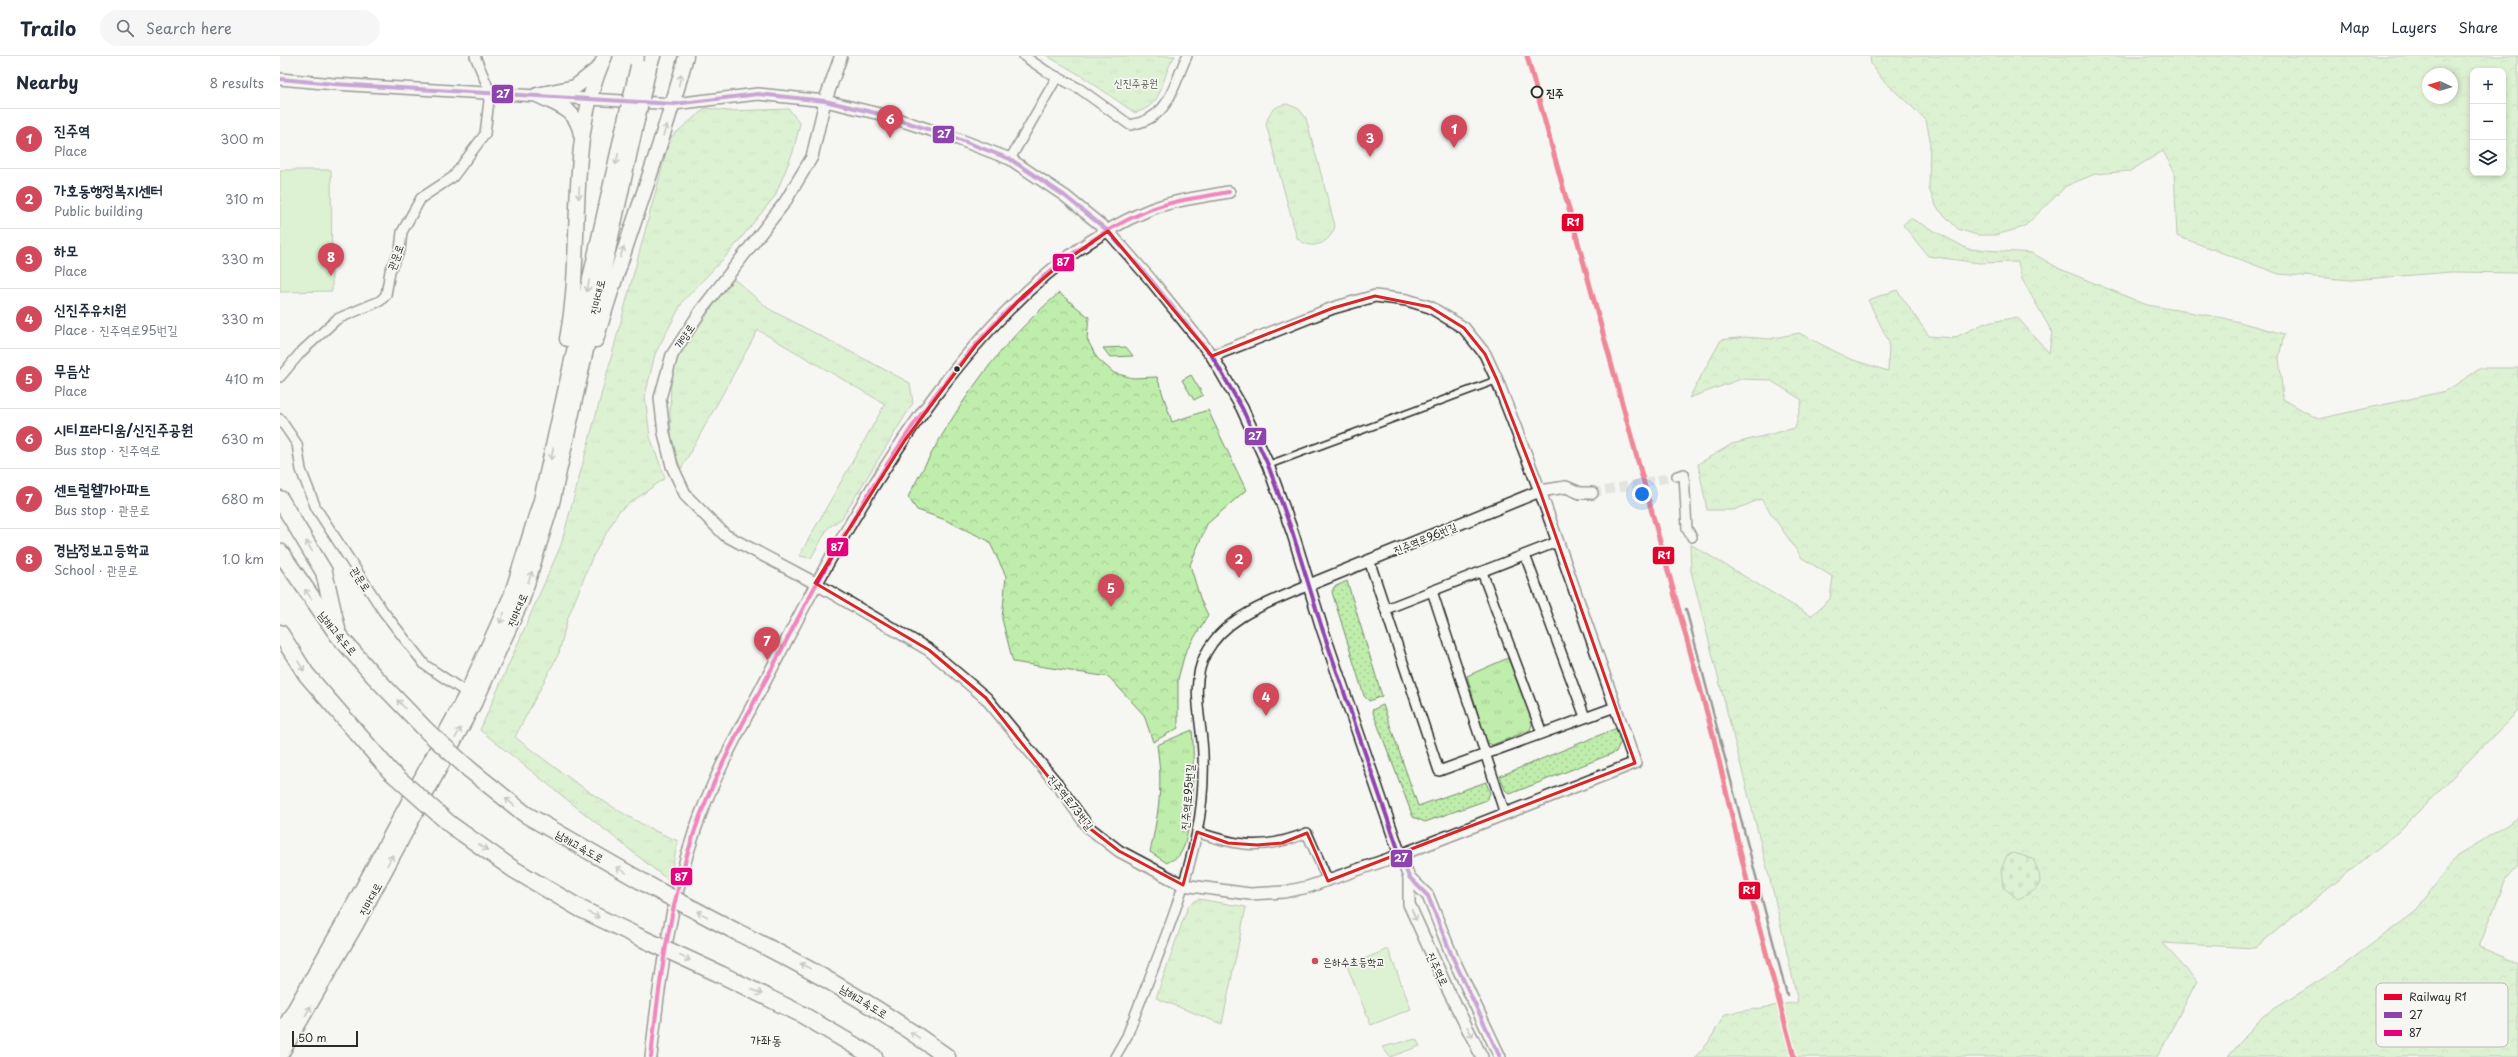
<!DOCTYPE html>
<html lang="en">
<head>
<meta charset="utf-8">
<style>
	:root { --surface:#fff; --page:#f6f6f7; --text:#1f2937; --muted:#747a83; --line:#e0e1e3; --accent:#d1495b }
	body { margin:0; font-family:"Playpen Sans","Poor Story",sans-serif; background:var(--page); color:var(--text) }
	.controls { position:absolute; right:12px; top:12px; display:grid; overflow:hidden; border-radius:8px; box-shadow:0 2px 6px #0003 }
	.controls button { width:36px; height:36px; display:grid; place-items:center; padding:0; border:0; border-bottom:1px solid var(--line); background:var(--surface); color:var(--text); font:20px sans-serif }
	.compass { position:absolute; left:2142px; top:12px; width:36px; height:36px; border-radius:50%; background:var(--surface); box-shadow:0 2px 6px #0003; rotate:274deg }
	.scale { position:absolute; left:12px; bottom:10px; width:66px; box-sizing:border-box; padding-left:4px; border:2px solid #2b2b2b; border-top:0; font-size:11px; line-height:14px; white-space:nowrap; color:#2b2b2b; -webkit-text-stroke:3px #f6f6f2; paint-order:stroke }
	.you { position:absolute; left:1362px; top:438px; width:14px; height:14px; margin:-10px; border:3px solid #fff; border-radius:50%; background:#1a73e8; box-shadow:0 0 0 6px #1a73e833 }
	.badge { display:grid; place-items:center; width:26px; height:26px; border-radius:50%; background:var(--accent); color:#fff; font-size:13px; font-weight:700 }
	.pin { position:absolute; translate:-50% -33px; filter:drop-shadow(0 1px 2px #0008) }
	.pin::after { content:''; position:absolute; top:21px; width:14px; height:12px; background:inherit; clip-path:polygon(0 0,100% 0,50% 100%) }
	.list { margin:0; padding:0; list-style:none }
	h2 { display:flex; justify-content:space-between; align-items:center; height:52px; margin:0; padding:0 16px; font-size:17px }
	h2 small { font-size:13px; font-weight:400; color:var(--muted) }
	.list li { display:grid; grid-template-columns:26px 1fr auto; gap:12px; align-items:center; box-sizing:border-box; height:60px; padding:0 16px; border-top:1px solid var(--line) }
	.list b { display:block; font-size:15px; white-space:nowrap }
	.list p { margin:0; font-size:13px; white-space:nowrap; color:var(--muted) }
	.list em { font-size:13px; font-style:normal; color:var(--muted) }
	.icon { flex:none; width:22px; height:22px; fill:none; stroke:currentColor; stroke-width:2; stroke-linecap:round; stroke-linejoin:round }
	.map { position:relative; flex:none; width:2238px; height:1001px; overflow:hidden }
	header { display:flex; align-items:center; gap:24px; box-sizing:border-box; height:56px; padding:0 20px; background:var(--surface); border-bottom:1px solid var(--line) }
	header strong { font-size:19px }
	nav { display:flex; gap:22px; margin-inline-start:auto; font-size:14px }
	.search { width:280px; height:36px; background:var(--page); display:flex; align-items:center; gap:10px; box-sizing:border-box; padding:0 14px; border-radius:22px; color:var(--muted); font-size:15px }
	main { display:flex }
	aside { flex:1; background:var(--surface) }
	.map>svg:first-child { display:block }
</style>
</head>
<body>
<header>
<strong>Trailo</strong>
<div class="search"><svg class="icon" aria-label="search" viewBox="0 0 24 24"><circle cx="10" cy="10" r="6"/><path d="M15 15l6 6"/></svg>Search here</div>
<nav><a>Map</a><a>Layers</a><a>Share</a></nav>
</header>
<main>
<aside>
<h2>Nearby<small>8 results</small></h2>
<ul class="list">
<li><span class="badge">1</span><div><b>진주역</b><p>Place</p></div><em>300 m</em></li>
<li><span class="badge">2</span><div><b>가호동행정복지센터</b><p>Public building</p></div><em>310 m</em></li>
<li><span class="badge">3</span><div><b>하모</b><p>Place</p></div><em>330 m</em></li>
<li><span class="badge">4</span><div><b>신진주유치원</b><p>Place · 진주역로95번길</p></div><em>330 m</em></li>
<li><span class="badge">5</span><div><b>무듬산</b><p>Place</p></div><em>410 m</em></li>
<li><span class="badge">6</span><div><b>시티프라디움/신진주공원</b><p>Bus stop · 진주역로</p></div><em>630 m</em></li>
<li><span class="badge">7</span><div><b>센트럴웰가아파트</b><p>Bus stop · 관문로</p></div><em>680 m</em></li>
<li><span class="badge">8</span><div><b>경남정보고등학교</b><p>School · 관문로</p></div><em>1.0 km</em></li>
</ul>
</aside>
<div class="map">
<svg width="2238" height="1001" viewBox="0 0 2238 1001">
	<defs>
		<pattern id="grass-dots" width="8" height="8" patternUnits="userSpaceOnUse"><rect width="8" height="8" fill="#bfedab"/><path d="M2 2h.1M6 6h.1" fill="none" stroke="#a4cb93" stroke-width="1.8" stroke-linecap="round"/></pattern>
		<pattern id="forest-crowns" width="20" height="18" patternUnits="userSpaceOnUse"><rect width="20" height="18" fill="#bfedab"/><path d="M2 6a3 3 0 1 1 6 0M12 15a3 3 0 1 1 6 0" fill="none" stroke="#a4cb93"/></pattern>
		<pattern id="cemetery-stones" width="16" height="16" patternUnits="userSpaceOnUse"><rect width="16" height="16" fill="#bfedab"/><path d="M2 7V4a2 2 0 0 1 4 0v3zM10 15v-3a2 2 0 0 1 4 0v3z" fill="#a4cb93"/></pattern>
		<pattern id="park-tufts" width="24" height="20" patternUnits="userSpaceOnUse"><rect width="24" height="20" fill="#bfedab"/><path d="M3 7l-1-3M5 7V3M7 7l1-3M15 17l-1-3M17 17v-4M19 17l1-3" fill="none" stroke="#a4cb93"/></pattern>
	</defs>
	<rect width="100%" height="100%" fill="#f6f6f2"/>
	<filter id="ink" filterUnits="userSpaceOnUse"><feTurbulence type="fractalNoise" baseFrequency=".025" numOctaves="2"/><feDisplacementMap in="SourceGraphic" scale="8" xChannelSelector="R" yChannelSelector="G"/><feConvolveMatrix kernelMatrix="1 2 1 2 8 2 1 2 1" color-interpolation-filters="sRGB"/></filter>
	<g filter="url(#ink)">
		<g fill="url(#grass-dots)" stroke="#758c6b">
			<path d="M1067 525 1102 640 1089 645 1084 640 1052 536 1054 531Z"/>
			<path d="M1103 649 1138 750 1206 726 1210 737 1207 744 1145 766 1133 761 1092 654Z"/>
			<path d="M1337 672 1341 685 1336 696 1230 738 1225 734 1220 720Z"/>
		</g>
		<g fill="url(#forest-crowns)" stroke="#758c6b" fill-rule="evenodd">
			<path d="M1590 0H2238V217L2171 216 2071 224 1999 218 1897 180 1894 115 1883 95 1850 115 1815 118 1786 130 1744 171 1716 179H1697L1678 173 1657 152 1649 133 1650 83 1646 64 1602 23 1591 8ZM2193 15H2223V117H2193ZM2148 18H2172V42H2148Z"/>
			<path d="M1630 162 1688 193 1752 197 1780 213 1867 249 1944 262 2004 278 1999 301 2003 343 2038 363 2166 335 2201 312H2238V655L2118 776 1975 892 1882 887 1917 925 1877 1001H1415L1428 987 1445 958 1518 946 1494 839 1411 515 1410 488 1531 560 1550 543 1553 521 1522 502 1481 443 1454 454H1427L1418 408 1452 388 1515 372 1522 344 1490 324 1461 323 1409 342 1441 284 1465 281 1489 283 1519 277 1570 303 1608 315 1609 286 1588 244 1617 234 1649 280 1674 282 1703 268 1737 261 1769 297 1772 276 1742 223 1738 206 1699 207 1648 200 1623 169Z"/>
			<path d="M779 237 809 261 807 283 817 302 834 317 853 322 877 321 892 366 928 354 966 434 927 468 910 509 921 545 928 559 905 597 898 623V672L873 686 864 659 829 621 733 606 722 563 726 520 709 485 663 463 637 454 628 441C669 362 710 296 779 237Z"/>
			<path d="M2238 762V810L2226 823 2199 891 2238 907V1001H1948L1983 960 2061 911 2135 856 2176 801Z"/>
		</g>
		<path fill="url(#cemetery-stones)" stroke="#758c6b" d="M1734 797 1753 803C1765 828 1762 832 1738 843L1723 831 1721 814 1727 799Z"/>
		<g fill="url(#park-tufts)" stroke="#758c6b">
			<path d="M767 0H895C879 22 887 48 855 57L802 20Z"/>
			<path d="M1007 48 1019 53 1026 62 1055 170C1050 188 1031 196 1017 182L986 68C989 56 994 50 1007 48Z"/>
			<path d="M425 52 448 55 509 53 520 68 513 96 495 140 449 197 403 245 375 298 365 340 370 381 385 422 339 455 312 502 287 564 279 597 235 681C282 718 343 763 398 785L389 825 200 674 281 489 390 82Z"/>
			<path d="M455 224 489 253 630 327 633 347 562 462 548 472 531 502 519 500 605 348 478 274 401 413 392 390 390 357 391 325 396 303 450 226Z"/>
			<path d="M846 291 853 300 830 301 823 292Z"/>
			<path d="M1228 602 1253 665 1250 674 1212 689 1206 686 1187 620Z"/>
			<path d="M912 674C915 696 913 782 900 798 898 802 891 804 887 807L870 796C879 755 883 731 877 689Z"/>
			<path d="M918 843 966 851 942 968 876 942 908 850Z"/>
		</g>
		<g fill="#bfedab" stroke="#758c6b">
			<path d="M0 114H51L52 235 0 236Z"/>
			<path d="M911 319 923 339 914 344 902 324Z"/>
			<path d="M1108 893 1131 953 1091 969 1067 910Z"/>
			<path d="M1136 983 1140 990 1110 1001 1102 991Z"/>
		</g>
		<g fill="none" stroke-linecap="round" stroke-linejoin="round">
			<path stroke="#cdcdca" stroke-width="9" stroke-dasharray="9 4.5" stroke-linecap="butt" d="M1312 437 1397 420"/>
			<g stroke="#2b2b2b" stroke-width="9">
				<path id="pedestrian" d="M988 409 1217 324"/>
			</g>
			<g stroke="#2b2b2b" stroke-width="12">
				<g id="minor">
					<path d="M744 0 766 15 800 33 850 69C891 62 892 31 907 0"/>
					<path d="M730 103 777 21"/>
					<path d="M0 321 21 296 57 263 100 245 106 239 110 215 120 194 122 176 141 142 173 121 205 78 210 36 195 0"/>
					<path d="M0 363 17 388 21 414 36 452 103 555 145 609 187 637"/>
					<path d="M1397 420 1404 418 1407 473 1412 481"/>
					<path d="M1245 499 1305 661"/>
					<path d="M1089 504 1159 715 1335 651"/>
					<path d="M1202 516 1262 677"/>
					<path d="M1152 535 1225 758"/>
					<path d="M1106 553 1277 486"/>
					<path d="M917 776C960 791 984 794 1027 777L1048 825"/>
					<path d="M835 1001 847 980C872 913 903 846 917 776 922 751 924 724 923 698 922 664 909 629 926 597 946 559 992 546 1029 529"/>
				</g>
			</g>
			<g stroke="#2b2b2b" stroke-width="14">
				<g id="tertiary">
					<path d="M0 23 54 28 394 48 478 38 545 45 604 59 678 83 730 103 785 140 828 175 871 224 932 300 962 352 988 409 1013 478 1042 572 1120 799 1129 821 1148 840 1172 900 1220 1001"/>
					<path d="M545 45 532 101 505 146 422 253 392 299 380 342 384 377 392 410 406 440 445 479 535 527 649 594 706 642 777 728 808 771 839 795 903 829 970 838 1004 836 1028 831 1120 799 1355 707 1260 435 1217 324 1205 298 1184 272 1150 251 1127 244 1095 240 1053 252 932 300"/>
					<path d="M1029 529 1260 435 1286 431 1300 437H1312"/>
					<path d="M1129 821V848L1167 932 1202 1001"/>
					<path d="M371 1001C379 925 390 847 415 774 435 715 472 651 501 595 578 444 705 221 869 154 894 144 922 141 949 136"/>
				</g>
			</g>
			<g stroke="#2b2b2b" stroke-width="15">
				<path id="secondary" d="M545 45 561 0"/>
			</g>
			<g stroke="#2b2b2b" stroke-width="17">
				<g id="trunk">
					<path d="M369 11 373 0"/>
					<path d="M301 79C297 53 279 50 257 39L295 31 319 12"/>
					<path d="M287 283C305 190 284 88 325 0"/>
					<path d="M316 284C344 188 381 96 406 0"/>
					<path d="M0 979 67 861 187 637 231 540 261 444 345 65"/>
					<path d="M0 1000 77 867 197 642 242 544 272 447 357 64"/>
				</g>
			</g>
			<g stroke="#2b2b2b" stroke-width="19">
				<g id="motorway">
					<path d="M0 443 44 516 57 573"/>
					<path d="M0 496 58 579 94 620 148 676"/>
					<path d="M0 577 26 618 110 715"/>
					<path d="M189 713 245 758 375 833"/>
					<path d="M171 769 233 813 301 853 357 880"/>
					<path d="M457 876C530 912 600 952 667 1001"/>
					<path d="M442 919 521 958 594 1001"/>
				</g>
			</g>
			<use href="#pedestrian" stroke="#f6f6f2" stroke-width="6"/>
			<use href="#minor" stroke="#f6f6f2" stroke-width="9"/>
			<use href="#tertiary" stroke="#f6f6f2" stroke-width="11"/>
			<use href="#secondary" stroke="#f6f6f2" stroke-width="12"/>
			<use href="#trunk" stroke="#f6f6f2" stroke-width="14"/>
			<use href="#motorway" stroke="#f6f6f2" stroke-width="16"/>
			<path stroke="#2b2b2b" stroke-width="2.5" d="M1406 553 1507 939"/>
			<g stroke="#2b2b2b" stroke-width="17" stroke-linecap="butt">
				<g id="trunk-bridge">
					<path d="M357 64 369 11"/>
					<path d="M345 65 358 10"/>
				</g>
			</g>
			<g stroke="#2b2b2b" stroke-width="19" stroke-linecap="butt">
				<g id="motorway-bridge">
					<path d="M148 676 189 713"/>
					<path d="M110 715 171 769"/>
					<path d="M375 833 457 876"/>
					<path d="M357 880 442 919"/>
				</g>
			</g>
			<use href="#trunk-bridge" stroke="#f6f6f2" stroke-width="14"/>
			<use href="#motorway-bridge" stroke="#f6f6f2" stroke-width="16"/>
			<g stroke="#f6f6f2" stroke-width="7">
				<path id="bus-1" d="M0 23 54 28 394 48 478 38 545 45 604 59 678 83 730 103 785 140 828 175 871 224 932 300 962 352 988 409 1013 478 1042 572 1120 799 1129 821 1148 840 1172 900 1220 1001"/>
			</g>
			<g stroke="#f6f6f2" stroke-width="7">
				<path id="bus-2" d="M371 1001C379 925 390 847 415 774 435 715 472 651 501 595 578 444 705 221 869 154 894 144 922 141 949 136"/>
			</g>
			<use href="#bus-1" stroke="#8e44ad" stroke-width="4"/>
			<use href="#bus-2" stroke="#e5007d" stroke-width="4"/>
			<g stroke="#f6f6f2" stroke-width="8">
				<path id="rail-1" d="M1247 0 1433 679 1468 829 1514 1001"/>
			</g>
			<use href="#rail-1" stroke="#e4002b" stroke-width="5"/>
		</g>
		<defs><path id="oneway-shaft" d="M-6 0H5M1.5-3L5.5 0L1.5 3" fill="none" stroke-width="1.6" stroke-linecap="round" stroke-linejoin="round"/></defs>
		<g stroke="#90908e">
			<use href="#oneway-shaft" transform="translate(400 24) rotate(-76)"/>
			<use href="#oneway-shaft" transform="translate(385 74) rotate(-71)"/>
			<use href="#oneway-shaft" transform="translate(337 103) rotate(103)"/>
			<use href="#oneway-shaft" transform="translate(299 137) rotate(94)"/>
			<use href="#oneway-shaft" transform="translate(342 196) rotate(-71)"/>
			<use href="#oneway-shaft" transform="translate(308 230) rotate(102)"/>
			<use href="#oneway-shaft" transform="translate(272 398) rotate(103)"/>
			<use href="#oneway-shaft" transform="translate(29 490) rotate(-120)"/>
			<use href="#oneway-shaft" transform="translate(250 521) rotate(-71)"/>
			<use href="#oneway-shaft" transform="translate(28 538) rotate(-125)"/>
			<use href="#oneway-shaft" transform="translate(222 562) rotate(112)"/>
			<use href="#oneway-shaft" transform="translate(21 610) rotate(58)"/>
			<use href="#oneway-shaft" transform="translate(121 648) rotate(-134)"/>
			<use href="#oneway-shaft" transform="translate(178 677) rotate(-62)"/>
			<use href="#oneway-shaft" transform="translate(230 746) rotate(-141)"/>
			<use href="#oneway-shaft" transform="translate(203 791) rotate(35)"/>
			<use href="#oneway-shaft" transform="translate(110 804) rotate(-62)"/>
			<use href="#oneway-shaft" transform="translate(341 814) rotate(-151)"/>
			<use href="#oneway-shaft" transform="translate(422 858) rotate(-152)"/>
			<use href="#oneway-shaft" transform="translate(314 859) rotate(26)"/>
			<use href="#oneway-shaft" transform="translate(1134 859) rotate(66)"/>
			<use href="#oneway-shaft" transform="translate(405 902) rotate(25)"/>
			<use href="#oneway-shaft" transform="translate(525 910) rotate(-153)"/>
			<use href="#oneway-shaft" transform="translate(477 936) rotate(26)"/>
			<use href="#oneway-shaft" transform="translate(28 955) rotate(-61)"/>
			<use href="#oneway-shaft" transform="translate(1190 976) rotate(63)"/>
			<use href="#oneway-shaft" transform="translate(635 979) rotate(-146)"/>
		</g>
	</g>
	<path d="M0 0H2238V1001H0ZM828 175 932 300 1053 252 1095 240 1150 251 1184 272 1205 298 1217 324 1260 435 1355 707 1048 825 1027 777 1002 787 977 789 948 787 917 776 903 829 839 795 808 771 706 642 649 594 535 527 625 384 696 289 743 240 778 210Z" fill="#f6f6f2" fill-opacity=".55" fill-rule="evenodd"/>
	<path fill="none" stroke="#d62828" stroke-width="3" stroke-linejoin="round" d="M828 175 932 300 1053 252 1095 240 1150 251 1184 272 1205 298 1217 324 1260 435 1355 707 1048 825 1027 777 1002 787 977 789 948 787 917 776 903 829 839 795 808 771 706 642 649 594 535 527 625 384 696 289 743 240 778 210Z"/>
	<circle fill="#f6f6f2" stroke="#2b2b2b" stroke-width="2" cx="1257" cy="36" r="5.5"/>
	<circle fill="#2b2b2b" stroke="#f6f6f2" stroke-width="1.5" cx="677" cy="313" r="3.5"/>
	<circle fill="#d1495b" stroke="#f6f6f2" stroke-width="1.5" cx="1035" cy="905" r="4"/>
	<g text-anchor="middle" dominant-baseline="central" stroke-width="3.5" stroke-linejoin="round" paint-order="stroke">
		<g font-size="11" fill="#505c4b" stroke="#f6f6f2">
			<text x="856" y="26">신진주공원</text>
		</g>
		<g font-size="11" font-weight="bold" fill="#2b2b2b" stroke="#f6f6f2" text-anchor="start">
			<text x="1266" y="36">진주</text>
		</g>
		<g font-size="11" fill="#2b2b2b" stroke="#f6f6f2">
			<text transform="translate(115 201) rotate(-70)">관문로</text>
			<text transform="translate(317 241) rotate(-78)">진마대로</text>
			<text transform="translate(404 280) rotate(-56)">개양로</text>
			<text transform="translate(1145 482) rotate(-22)">진주역로96번길</text>
			<text transform="translate(81 523) rotate(57)">관문로</text>
			<text transform="translate(237 554) rotate(-68)">진마대로</text>
			<text transform="translate(58 577) rotate(51)">남해고속도로</text>
			<text transform="translate(907 741) rotate(-85)">진주역로95번길</text>
			<text transform="translate(791 746) rotate(52)">진주역로73번길</text>
			<text transform="translate(300 790) rotate(30)">남해고속도로</text>
			<text transform="translate(90 843) rotate(-62)">진마대로</text>
			<text transform="translate(1158 913) rotate(65)">진주역로</text>
			<text transform="translate(584 945) rotate(32)">남해고속도로</text>
		</g>
		<g font-size="11" fill="#2b2b2b" stroke="#f6f6f2" text-anchor="start">
			<text x="1043" y="905">은하수초등학교</text>
		</g>
		<g font-size="13" fill="#2b2b2b" stroke="#f6f6f2">
			<text x="486" y="983">가좌동</text>
		</g>
	</g>
	<rect x="2096" y="927" width="132" height="64" rx="6" fill="#f6f6f2" stroke="#b9b9b6" stroke-width="1"/>
	<rect x="2104" y="938" width="18" height="6" fill="#e4002b"/>
	<rect x="2104" y="956" width="18" height="6" fill="#8e44ad"/>
	<rect x="2104" y="974" width="18" height="6" fill="#e5007d"/>
	<g font-size="11" fill="#2b2b2b">
		<text x="2129" y="945">Railway R1</text>
		<text x="2129" y="963">27</text>
		<text x="2129" y="981">87</text>
	</g>
	<g stroke="#f6f6f2" stroke-width="1.5">
		<rect x="211" y="28" width="23" height="20" rx="4" fill="#8e44ad"/>
		<rect x="652" y="69" width="23" height="19" rx="4" fill="#8e44ad"/>
		<rect x="1281" y="157" width="23" height="19" rx="4" fill="#e4002b"/>
		<rect x="772" y="197" width="23" height="19" rx="4" fill="#e5007d"/>
		<rect x="964" y="371" width="23" height="19" rx="4" fill="#8e44ad"/>
		<rect x="546" y="481" width="23" height="20" rx="4" fill="#e5007d"/>
		<rect x="1372" y="490" width="23" height="19" rx="4" fill="#e4002b"/>
		<rect x="1110" y="793" width="23" height="19" rx="4" fill="#8e44ad"/>
		<rect x="390" y="811" width="23" height="19" rx="4" fill="#e5007d"/>
		<rect x="1458" y="825" width="23" height="19" rx="4" fill="#e4002b"/>
	</g>
	<g font-size="11" text-anchor="middle" font-weight="bold" fill="#fff">
		<text x="223" y="42">27</text>
		<text x="664" y="82">27</text>
		<text x="1293" y="170">R1</text>
		<text x="783" y="210">87</text>
		<text x="975" y="384">27</text>
		<text x="557" y="495">87</text>
		<text x="1384" y="503">R1</text>
		<text x="1121" y="806">27</text>
		<text x="401" y="825">87</text>
		<text x="1469" y="838">R1</text>
	</g>
</svg>
<div class="controls">
<button>+</button>
<button>−</button>
<button><svg class="icon" aria-label="layers" viewBox="0 0 24 24"><path d="M12 4l9 5-9 5-9-5zM3 14l9 5 9-5"/></svg></button>
</div>
<svg class="compass" viewBox="-18 -18 36 36"><path d="M0-13l5 13h-10z" fill="#e53935"/><path d="M0 13l5-13h-10z" fill="#747a83"/></svg>
<div class="scale">50 m</div>
<div class="you"></div>
<div class="pin badge" style="left:1174px;top:92px">1</div>
<div class="pin badge" style="left:959px;top:522px">2</div>
<div class="pin badge" style="left:1090px;top:101px">3</div>
<div class="pin badge" style="left:986px;top:660px">4</div>
<div class="pin badge" style="left:831px;top:551px">5</div>
<div class="pin badge" style="left:610px;top:82px">6</div>
<div class="pin badge" style="left:487px;top:604px">7</div>
<div class="pin badge" style="left:51px;top:220px">8</div>
</div>
</main>
</body>
</html>
